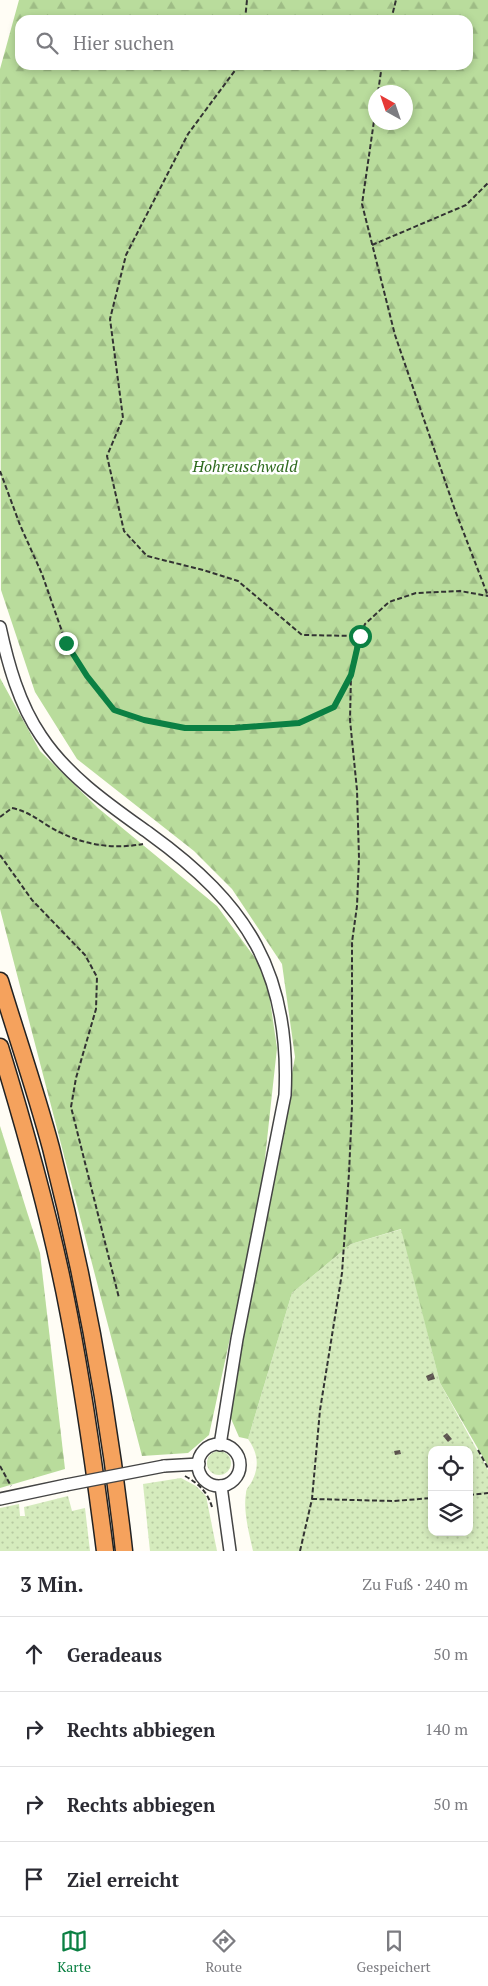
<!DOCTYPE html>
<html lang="de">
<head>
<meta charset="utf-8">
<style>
	:root { --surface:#fff; --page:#f7f7f7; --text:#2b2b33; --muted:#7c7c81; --line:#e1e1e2; --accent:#0b8043 }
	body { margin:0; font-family:"PT Serif",serif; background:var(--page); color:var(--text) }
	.controls { position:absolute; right:15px; bottom:15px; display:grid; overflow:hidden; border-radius:10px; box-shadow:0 2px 8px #0003 }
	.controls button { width:45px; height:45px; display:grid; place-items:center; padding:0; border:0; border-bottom:1px solid var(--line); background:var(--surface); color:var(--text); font:25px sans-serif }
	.compass { position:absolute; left:368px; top:85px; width:45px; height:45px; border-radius:50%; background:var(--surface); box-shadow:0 2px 8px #0003; rotate:320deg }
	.stop { position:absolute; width:15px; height:15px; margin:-11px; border:4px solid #0b8043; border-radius:50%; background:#fff }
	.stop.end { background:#0b8043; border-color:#fff; box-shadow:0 1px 5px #0008 }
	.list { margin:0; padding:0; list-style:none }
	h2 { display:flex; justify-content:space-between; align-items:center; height:65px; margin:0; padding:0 20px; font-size:21px }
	h2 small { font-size:16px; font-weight:400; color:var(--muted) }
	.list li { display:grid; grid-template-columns:32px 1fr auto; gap:15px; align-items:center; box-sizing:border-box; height:75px; padding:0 20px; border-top:1px solid var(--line) }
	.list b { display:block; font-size:19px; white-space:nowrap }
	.list em { font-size:16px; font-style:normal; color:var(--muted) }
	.icon { flex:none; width:28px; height:28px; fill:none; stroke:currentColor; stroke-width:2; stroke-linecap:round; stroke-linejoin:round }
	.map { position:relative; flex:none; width:488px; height:1551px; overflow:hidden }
	.search { position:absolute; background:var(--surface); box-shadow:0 2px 8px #0003; left:15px; right:15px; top:15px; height:55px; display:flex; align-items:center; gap:12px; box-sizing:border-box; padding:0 18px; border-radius:15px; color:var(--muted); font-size:19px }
	.sheet { height:365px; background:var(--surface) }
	nav { display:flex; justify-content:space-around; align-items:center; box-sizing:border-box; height:70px; border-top:1px solid var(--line); background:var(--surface); font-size:14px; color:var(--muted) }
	nav a { display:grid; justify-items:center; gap:2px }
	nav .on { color:var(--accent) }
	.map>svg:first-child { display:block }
</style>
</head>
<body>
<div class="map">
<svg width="488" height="1551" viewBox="0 0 488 1551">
	<defs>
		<pattern id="grass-dots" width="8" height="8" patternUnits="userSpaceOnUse" patternTransform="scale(1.25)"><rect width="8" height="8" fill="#d5ebbd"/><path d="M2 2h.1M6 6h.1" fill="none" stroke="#b6c8a1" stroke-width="1.8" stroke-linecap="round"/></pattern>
		<pattern id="forest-firs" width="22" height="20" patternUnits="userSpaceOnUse" patternTransform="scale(1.25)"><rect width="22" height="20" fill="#b9dc9c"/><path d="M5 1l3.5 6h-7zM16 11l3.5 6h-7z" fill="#9ebc85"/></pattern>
		<pattern id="building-hatch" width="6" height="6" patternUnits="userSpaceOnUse" patternTransform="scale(1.25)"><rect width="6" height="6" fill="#5a524d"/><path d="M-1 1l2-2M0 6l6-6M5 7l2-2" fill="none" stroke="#6d6662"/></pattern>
	</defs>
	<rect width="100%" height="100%" fill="#fffdf5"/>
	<g fill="url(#grass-dots)" fill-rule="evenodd">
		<path d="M402 1229 440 1383 488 1470V1551H253C249 1533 243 1511 246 1493 246 1489 249 1486 251 1483 260 1467 258 1453 248 1439L292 1293 351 1244ZM432 1450H469V1532H432Z"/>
		<circle cx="219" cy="1463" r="12"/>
		<path d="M181 1478 196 1486 206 1496 217 1551H150L143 1484Z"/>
		<path d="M68 1496 72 1511 85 1508 90 1551H0V1508L19 1504 20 1516H25L24 1507Z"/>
	</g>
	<g fill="url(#forest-firs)" fill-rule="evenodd">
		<path d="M19 0H488V1466L440 1383 401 1229 351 1244 292 1293 248 1439 239 1437 229 1414 295 1057 282 964 232 889 194 851 77 759 35 692 1 590 0 69ZM20 20H468V65H20ZM376 92H406V122H376Z"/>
		<path d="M0 678 40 751 98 808 217 906 266 973 277 1048 261 1195 209 1435 188 1453 142 1456 0 909Z"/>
		<path d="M0 1126 40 1253 65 1469 0 1488Z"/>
	</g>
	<g fill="url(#building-hatch)">
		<path d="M433 1373 435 1379 428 1381 426 1376Z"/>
		<path d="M447 1433 452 1439 448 1442 443 1436Z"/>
		<path d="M400 1450 401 1454 395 1455 394 1451Z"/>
	</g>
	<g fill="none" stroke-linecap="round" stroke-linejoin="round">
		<g stroke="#444" stroke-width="14">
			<g id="minor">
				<path d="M0 627C8 664 19 704 41 736 68 777 111 806 150 834 247 904 291 973 285 1095L237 1339 220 1445"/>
				<circle cx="219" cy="1465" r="21"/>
				<path d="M164 1466 199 1464"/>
				<path d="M221 1486 230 1551"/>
				<path d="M0 1499 66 1485"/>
			</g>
		</g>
		<g stroke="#222" stroke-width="19">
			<g id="highway">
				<path d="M0 981C17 1037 36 1092 51 1148 85 1281 109 1415 124 1551"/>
				<path d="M0 1047C27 1135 52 1224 69 1315 84 1393 95 1472 105 1551"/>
			</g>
		</g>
		<g stroke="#333" stroke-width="2" stroke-dasharray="5 2.5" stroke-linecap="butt">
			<path d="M245 20 247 0"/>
			<path d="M391 20 396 0"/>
			<path d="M239 65 188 134 126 255 110 319 123 418 107 456 124 531 147 556 203 570 238 581 302 635 360 636"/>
			<path d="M378 92 382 65"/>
			<path d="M376 107 362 204 395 335 455 510 488 596"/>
			<path d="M372 245 466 205 488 183"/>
			<path d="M0 471 20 525 42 574 66 643 87 676 114 709 144 720 185 728 299 723 334 707 350 677"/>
			<path d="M0 817 12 808C27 811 37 819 50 827 79 844 110 850 143 844"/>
			<path d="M0 855 32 900 85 955 97 977 96 1009 76 1078 71 1107 119 1298"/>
			<path d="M478 1450 488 1468"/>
			<path d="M0 1466 11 1486"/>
			<path d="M185 1476C199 1484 207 1491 212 1507"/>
			<path d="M469 1495 488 1493"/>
			<path d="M312 1499 394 1501 432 1498"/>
			<path d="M300 1551 312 1499 320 1410 342 1273 349 1173 352 1107V942L357 906 359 858 357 790 350 720 351 675 356 645 365 624 389 602 416 593 460 591 488 596"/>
		</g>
		<use href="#minor" stroke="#fff" stroke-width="11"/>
		<use href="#highway" stroke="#f5a25d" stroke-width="16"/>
		<g stroke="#444" stroke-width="14" stroke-linecap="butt">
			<path id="minor-bridge" d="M66 1485 164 1466"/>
		</g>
		<use href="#minor-bridge" stroke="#fff" stroke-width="11"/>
	</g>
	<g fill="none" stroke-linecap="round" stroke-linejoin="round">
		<path stroke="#0b8043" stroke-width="6" d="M66 643 87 676 114 710 144 720 185 728H234L299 723 334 707 351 675 360 636"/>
	</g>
	<g text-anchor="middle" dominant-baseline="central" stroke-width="5" stroke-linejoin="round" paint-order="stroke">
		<g font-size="16" font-style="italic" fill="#2f6b1f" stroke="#fff">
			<text x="245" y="466">Hohreuschwald</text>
		</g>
	</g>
</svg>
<div class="controls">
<button><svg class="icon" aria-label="locate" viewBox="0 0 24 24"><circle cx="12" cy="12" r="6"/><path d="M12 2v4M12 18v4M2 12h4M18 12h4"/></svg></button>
<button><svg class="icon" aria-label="layers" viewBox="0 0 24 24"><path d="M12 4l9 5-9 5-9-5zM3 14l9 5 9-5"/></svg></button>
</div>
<svg class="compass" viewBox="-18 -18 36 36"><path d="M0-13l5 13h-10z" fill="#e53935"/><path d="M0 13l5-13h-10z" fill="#7c7c81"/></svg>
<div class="stop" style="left:360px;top:636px"></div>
<div class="stop end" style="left:66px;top:643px"></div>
<div class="search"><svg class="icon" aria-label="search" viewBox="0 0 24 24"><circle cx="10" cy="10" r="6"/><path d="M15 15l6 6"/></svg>Hier suchen</div>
</div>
<section class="sheet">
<h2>3 Min.<small>Zu Fuß · 240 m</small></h2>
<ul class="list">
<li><svg class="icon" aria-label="ahead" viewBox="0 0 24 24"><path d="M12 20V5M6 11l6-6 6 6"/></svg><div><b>Geradeaus</b></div><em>50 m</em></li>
<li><svg class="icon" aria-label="right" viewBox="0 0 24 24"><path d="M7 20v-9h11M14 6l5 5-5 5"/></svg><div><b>Rechts abbiegen</b></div><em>140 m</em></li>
<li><svg class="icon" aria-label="right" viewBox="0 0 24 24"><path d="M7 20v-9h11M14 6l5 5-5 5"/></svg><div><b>Rechts abbiegen</b></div><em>50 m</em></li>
<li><svg class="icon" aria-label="arrive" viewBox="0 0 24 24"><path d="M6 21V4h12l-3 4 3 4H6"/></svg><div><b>Ziel erreicht</b></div></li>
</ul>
</section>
<nav>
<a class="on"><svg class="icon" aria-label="map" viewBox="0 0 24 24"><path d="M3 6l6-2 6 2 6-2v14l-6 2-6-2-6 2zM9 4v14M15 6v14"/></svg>Karte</a>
<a><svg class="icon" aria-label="directions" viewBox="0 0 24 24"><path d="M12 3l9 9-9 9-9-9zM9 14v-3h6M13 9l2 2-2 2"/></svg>Route</a>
<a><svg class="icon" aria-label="saved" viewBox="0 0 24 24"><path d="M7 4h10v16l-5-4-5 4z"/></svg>Gespeichert</a>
</nav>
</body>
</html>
